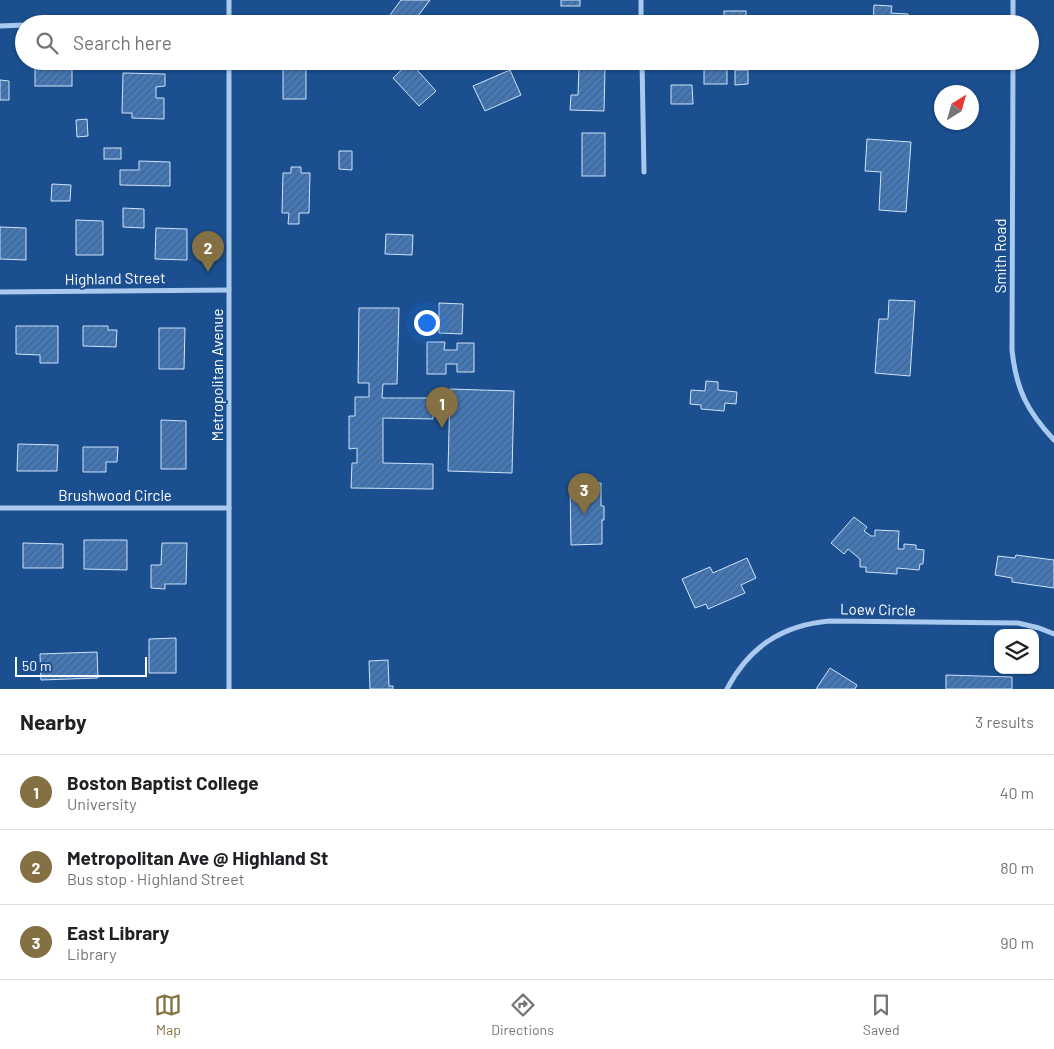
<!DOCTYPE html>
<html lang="en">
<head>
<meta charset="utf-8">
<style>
	:root { --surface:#fff; --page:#f2f2f2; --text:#202124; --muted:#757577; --line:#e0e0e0; --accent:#847042 }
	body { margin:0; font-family:Barlow,sans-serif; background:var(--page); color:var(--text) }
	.controls { position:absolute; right:15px; bottom:15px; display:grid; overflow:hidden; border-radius:10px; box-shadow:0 1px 4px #0004 }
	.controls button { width:45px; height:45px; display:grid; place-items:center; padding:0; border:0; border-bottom:1px solid var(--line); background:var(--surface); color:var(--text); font:25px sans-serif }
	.compass { position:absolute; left:934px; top:85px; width:45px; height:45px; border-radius:50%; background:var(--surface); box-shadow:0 1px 4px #0004; rotate:37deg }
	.scale { position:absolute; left:15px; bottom:12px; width:132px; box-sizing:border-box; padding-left:5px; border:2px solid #fff; border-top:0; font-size:14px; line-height:18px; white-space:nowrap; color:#fff; -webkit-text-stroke:4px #1b4f8f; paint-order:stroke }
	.you { position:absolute; left:426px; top:322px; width:18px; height:18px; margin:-12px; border:4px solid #fff; border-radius:50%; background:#1a73e8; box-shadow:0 0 0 8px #1a73e833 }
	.badge { display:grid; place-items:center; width:32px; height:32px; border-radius:50%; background:var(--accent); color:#fff; font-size:16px; font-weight:700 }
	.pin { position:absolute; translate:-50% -41px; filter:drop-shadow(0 1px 2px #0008) }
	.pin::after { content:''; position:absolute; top:26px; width:18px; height:15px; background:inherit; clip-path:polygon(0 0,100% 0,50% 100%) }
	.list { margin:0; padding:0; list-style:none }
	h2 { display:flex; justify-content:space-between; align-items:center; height:65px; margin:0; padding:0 20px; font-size:21px }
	h2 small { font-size:16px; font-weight:400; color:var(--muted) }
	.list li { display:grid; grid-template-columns:32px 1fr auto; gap:15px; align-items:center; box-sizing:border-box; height:75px; padding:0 20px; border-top:1px solid var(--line) }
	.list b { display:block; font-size:19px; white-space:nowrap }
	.list p { margin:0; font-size:16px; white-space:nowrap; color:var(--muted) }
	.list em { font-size:16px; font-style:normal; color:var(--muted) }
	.icon { flex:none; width:28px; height:28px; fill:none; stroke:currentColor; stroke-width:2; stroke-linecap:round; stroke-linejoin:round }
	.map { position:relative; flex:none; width:1054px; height:689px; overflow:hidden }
	.search { position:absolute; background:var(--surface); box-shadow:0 1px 4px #0004; left:15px; right:15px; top:15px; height:55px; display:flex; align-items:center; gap:12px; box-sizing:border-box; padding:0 18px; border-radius:28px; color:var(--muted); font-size:19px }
	.sheet { height:290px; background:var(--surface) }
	nav { display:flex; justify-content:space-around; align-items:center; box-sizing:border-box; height:70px; border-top:1px solid var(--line); background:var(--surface); font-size:14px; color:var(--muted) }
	nav a { display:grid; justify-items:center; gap:2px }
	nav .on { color:var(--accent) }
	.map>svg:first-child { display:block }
</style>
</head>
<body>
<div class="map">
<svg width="1054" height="689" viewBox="0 0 1054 689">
	<defs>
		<pattern id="building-hatch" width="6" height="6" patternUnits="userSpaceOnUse" patternTransform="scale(1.25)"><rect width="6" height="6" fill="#4478b7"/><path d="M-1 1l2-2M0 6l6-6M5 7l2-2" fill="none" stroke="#486282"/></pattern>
	</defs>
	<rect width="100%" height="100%" fill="#1b4f8f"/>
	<g fill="url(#building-hatch)" stroke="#cfe3fa">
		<path d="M401 0H430L412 24H402L390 15Z"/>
		<rect x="561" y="0" width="19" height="6"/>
		<path d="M874 5 892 6 891 13 908 14V24H873Z"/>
		<rect x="724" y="11" width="22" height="13"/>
		<rect x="672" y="61" width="24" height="3"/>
		<path d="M410 62 436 91 419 106 393 78Z"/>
		<rect x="35" y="64" width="37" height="22"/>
		<path d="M579 65 605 66 604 111 570 110 571 95H578Z"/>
		<path d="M283 66 306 67V99H283Z"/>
		<rect x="704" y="69" width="23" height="15"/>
		<path d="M510 70 521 95 485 111 473 86Z"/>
		<path d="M735 70H748V84L735 85Z"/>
		<path d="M123 73 165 74V86L156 87V98H164V119L132 118V113H122Z"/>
		<path d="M0 80 9 81V100H0Z"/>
		<path d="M671 85H692L693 104H671Z"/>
		<path d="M87 119 88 136 77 137 76 120Z"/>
		<rect x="582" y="133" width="23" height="43"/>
		<path d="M867 139 911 142 906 212 879 210 881 172 865 171Z"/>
		<rect x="104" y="148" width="17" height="11"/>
		<path d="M339 151H352V170L339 169Z"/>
		<path d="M139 161 170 162V186L120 185V170H139Z"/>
		<path d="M291 167H301V173H310L309 213H299V224H288L289 213H282L283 173H291Z"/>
		<path d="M52 184 71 185 70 201H51Z"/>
		<path d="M123 208 144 209V228L123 227Z"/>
		<path d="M76 220 103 221V255H76Z"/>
		<path d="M0 227 26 228V260L0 259Z"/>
		<path d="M156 228 187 229V260L155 259Z"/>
		<path d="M386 234 413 235 412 255 385 254Z"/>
		<path d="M889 300 915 301 910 376 875 373 879 319H888Z"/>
		<path d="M439 303 463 304 462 334 439 333Z"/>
		<path d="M359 308H399L397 384H383L382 398H433V419L383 418V463L433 464V489L351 488 352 463H357V448L349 449V416H355V397H369V383H358Z"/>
		<path d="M16 326H58V363H40V355L16 354Z"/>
		<path d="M83 326H108V330H117L116 347 83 346Z"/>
		<path d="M159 328H185L184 369H159Z"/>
		<path d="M427 342H445L444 350H457V343H474V372H457V364H446V374H427Z"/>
		<path d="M706 381 718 382V390L737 392 736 404 725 403 724 411 701 409V405L690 404 691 390 705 391Z"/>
		<path d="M450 389 514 391 512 473 448 471Z"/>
		<path d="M161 420 186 421V469H161Z"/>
		<path d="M18 444 58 445 57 471H17Z"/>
		<path d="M83 447H118L117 462H106V472H83Z"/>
		<path d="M601 483V506H604V520H602V544L571 545 570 484Z"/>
		<path d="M854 517 867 527 864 531 871 536H875V530L899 531 898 549H904V544L916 545V549L924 550 923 564H920L919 570 897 568V574L866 572V567H860V559L848 549 844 554 831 543Z"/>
		<path d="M84 540H127V570L84 569Z"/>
		<path d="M23 543 63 544V568H23Z"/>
		<path d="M162 543H187L186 584H165V589L151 588V565H161Z"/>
		<path d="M1016 555 1054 560V588L1012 582V578L995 575 998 556 1015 558Z"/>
		<path d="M747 558 756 578 741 585 745 593 708 609 706 604 695 608 682 579 710 567 713 573Z"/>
		<path d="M176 638V673H149V639Z"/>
		<path d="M97 652 98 678 41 680 40 654Z"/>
		<path d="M388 660 389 686H393V689H370L369 661Z"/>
		<path d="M830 668 857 685 855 689H816Z"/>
		<path d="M946 675 1012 677V689H946Z"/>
	</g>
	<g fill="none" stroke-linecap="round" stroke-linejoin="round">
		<g stroke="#a9c9ee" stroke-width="5">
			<path d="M641 0V24"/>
			<path d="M60 24 102 22 142 24"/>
			<path d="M229 24V0"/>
			<path d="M1013 24V0"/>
			<path d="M0 26 24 25"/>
			<path d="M642 61 644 172"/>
			<path d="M1013 61 1012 350C1016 389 1027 411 1054 440"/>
			<path d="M0 292 229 290"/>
			<path d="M0 508H229"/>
			<path d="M229 689V61"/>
			<path d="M727 689C749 647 782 625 830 621L1018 623 1039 628 1054 634"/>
		</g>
	</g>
	<g text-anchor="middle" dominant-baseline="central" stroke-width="4" stroke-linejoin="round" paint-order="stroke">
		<g font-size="15" fill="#fff" stroke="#1b4f8f">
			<text transform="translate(1000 256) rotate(-90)">Smith Road</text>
			<text transform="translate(115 278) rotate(-1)">Highland Street</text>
			<text transform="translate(217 375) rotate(-90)">Metropolitan Avenue</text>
			<text x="115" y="495">Brushwood Circle</text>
			<text transform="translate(878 609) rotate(1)">Loew Circle</text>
		</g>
	</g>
</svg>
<div class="controls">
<button><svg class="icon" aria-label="layers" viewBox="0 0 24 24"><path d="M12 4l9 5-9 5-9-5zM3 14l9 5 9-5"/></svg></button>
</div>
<svg class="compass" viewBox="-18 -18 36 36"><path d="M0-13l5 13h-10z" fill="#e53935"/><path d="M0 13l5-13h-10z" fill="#757577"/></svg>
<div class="scale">50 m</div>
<div class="you"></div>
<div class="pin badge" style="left:442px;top:428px">1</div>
<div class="pin badge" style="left:208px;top:272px">2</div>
<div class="pin badge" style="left:584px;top:514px">3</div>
<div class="search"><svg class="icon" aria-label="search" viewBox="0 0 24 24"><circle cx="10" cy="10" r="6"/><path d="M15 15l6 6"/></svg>Search here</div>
</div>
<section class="sheet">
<h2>Nearby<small>3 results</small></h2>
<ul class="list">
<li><span class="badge">1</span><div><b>Boston Baptist College</b><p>University</p></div><em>40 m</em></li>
<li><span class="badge">2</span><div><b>Metropolitan Ave @ Highland St</b><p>Bus stop · Highland Street</p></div><em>80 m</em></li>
<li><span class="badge">3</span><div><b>East Library</b><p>Library</p></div><em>90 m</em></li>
</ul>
</section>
<nav>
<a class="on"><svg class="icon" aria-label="map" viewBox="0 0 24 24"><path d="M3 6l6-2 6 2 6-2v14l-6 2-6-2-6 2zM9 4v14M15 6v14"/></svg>Map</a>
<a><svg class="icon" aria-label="directions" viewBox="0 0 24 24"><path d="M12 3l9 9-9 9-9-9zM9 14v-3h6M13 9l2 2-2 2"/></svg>Directions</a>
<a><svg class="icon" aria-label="saved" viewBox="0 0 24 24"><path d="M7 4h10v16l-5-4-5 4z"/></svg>Saved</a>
</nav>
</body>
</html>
